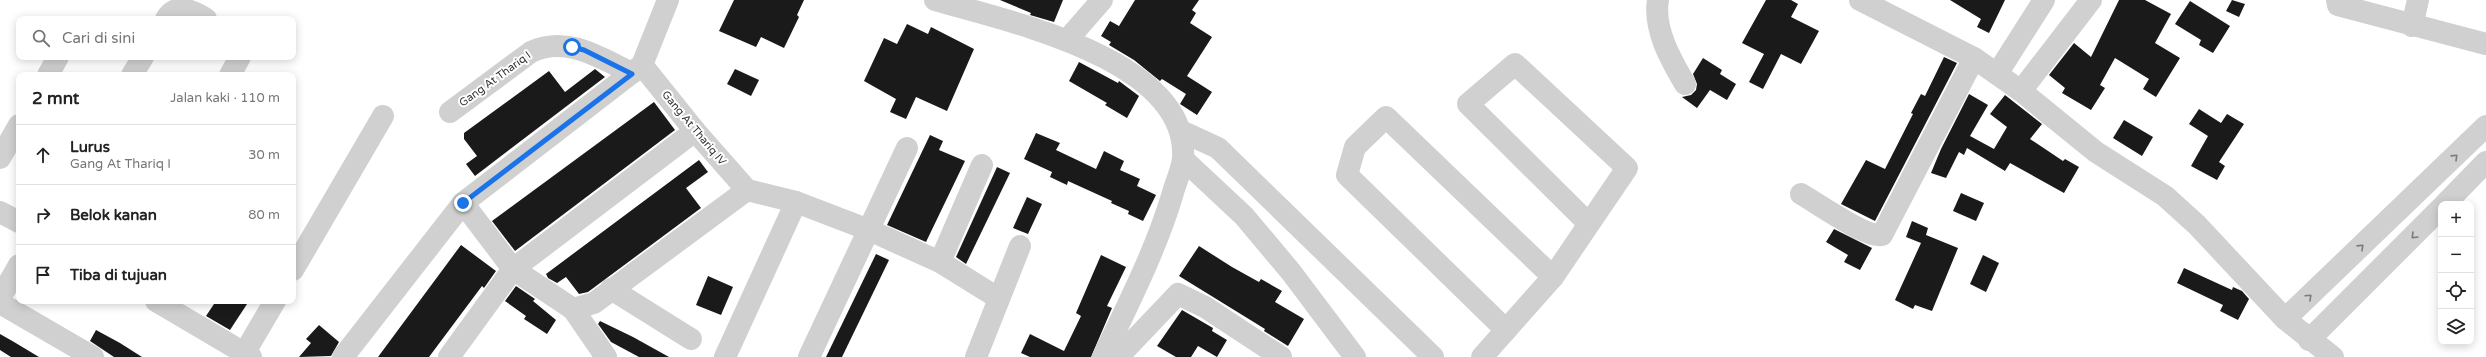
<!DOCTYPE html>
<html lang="id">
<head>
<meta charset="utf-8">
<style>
	:root { --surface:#fff; --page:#f6f6f6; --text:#222; --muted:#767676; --line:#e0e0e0 }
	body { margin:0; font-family:"Varela Round",sans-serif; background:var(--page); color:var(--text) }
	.controls { position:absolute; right:12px; bottom:12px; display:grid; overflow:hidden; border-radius:8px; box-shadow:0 2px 10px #0003 }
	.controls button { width:36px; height:36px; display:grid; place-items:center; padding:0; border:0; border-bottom:1px solid var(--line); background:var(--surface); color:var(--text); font:20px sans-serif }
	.stop { position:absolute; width:12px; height:12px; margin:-9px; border:3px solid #1a73e8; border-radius:50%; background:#fff }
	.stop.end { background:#1a73e8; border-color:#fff; box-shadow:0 1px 4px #0008 }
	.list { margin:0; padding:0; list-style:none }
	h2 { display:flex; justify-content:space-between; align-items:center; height:52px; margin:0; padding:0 16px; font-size:17px }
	h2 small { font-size:13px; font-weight:400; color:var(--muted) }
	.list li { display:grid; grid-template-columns:26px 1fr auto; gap:12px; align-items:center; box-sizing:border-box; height:60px; padding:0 16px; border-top:1px solid var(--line) }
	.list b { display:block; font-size:15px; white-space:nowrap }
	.list p { margin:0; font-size:13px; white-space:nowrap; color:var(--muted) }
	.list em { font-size:13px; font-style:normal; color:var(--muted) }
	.icon { flex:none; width:22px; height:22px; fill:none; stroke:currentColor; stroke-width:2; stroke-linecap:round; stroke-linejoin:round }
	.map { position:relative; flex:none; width:2486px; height:357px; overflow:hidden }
	.search { position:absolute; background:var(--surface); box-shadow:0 2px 10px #0003; left:16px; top:16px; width:280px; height:44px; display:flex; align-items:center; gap:10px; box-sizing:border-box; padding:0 14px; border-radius:8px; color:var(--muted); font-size:15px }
	.panel { position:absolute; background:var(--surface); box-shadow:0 2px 10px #0003; left:16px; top:72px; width:280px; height:232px; border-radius:8px }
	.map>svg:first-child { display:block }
</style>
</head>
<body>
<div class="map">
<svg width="2486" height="357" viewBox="0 0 2486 357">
	<rect width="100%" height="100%" fill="#fff"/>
	<g fill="#1a1a1a">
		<path d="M734 0H804L797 15 799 17 784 48 761 37 756 47 719 31Z"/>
		<path d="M1000 0H1063L1054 22 1030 15 1031 13Z"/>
		<path d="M1135 0H1199L1192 10 1196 13 1190 23 1212 37 1187 76 1212 92 1197 115 1180 104 1186 94 1162 79 1160 81 1134 60 1109 45 1111 42 1101 36 1110 21 1119 26Z"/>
		<path d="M1766 0H1791L1798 4 1791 17 1819 31 1801 64 1781 54 1763 89 1749 82 1764 54 1742 43Z"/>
		<path d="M1950 0H2005L1989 33 1977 27 1981 19Z"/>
		<path d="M2119 0H2145L2171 14 2155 43 2180 58 2156 97 2143 89 2149 79 2115 58 2100 85 2105 88 2091 110 2062 93 2065 88 2049 75 2074 43 2091 57Z"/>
		<path d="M2232 0 2245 4 2239 17 2226 11Z"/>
		<path d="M2190 1 2230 26 2213 53 2199 45 2201 40 2175 24Z"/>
		<path d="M907 24 928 34 931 27 974 49 947 111 916 97 906 119 890 112 896 99 864 81 884 38 897 44Z"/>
		<path d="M1944 57 1957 63 1875 221 1841 204 1866 160 1885 169 1913 114 1911 113 1921 94 1925 96Z"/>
		<path d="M1703 58 1722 70 1720 74 1736 84 1727 100 1710 90 1697 108 1682 97 1691 95 1696 90 1697 84 1693 74Z"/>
		<path d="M1079 62 1118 83 1119 81 1139 96 1127 118 1105 105 1107 103 1069 81Z"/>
		<path d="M595 69 605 77 475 176 466 164 477 156 464 139V133L549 71 565 92Z"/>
		<path d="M735 69 759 80 751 96 727 84Z"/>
		<path d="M1969 94 1988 105 1970 136 1994 149 2007 127 1990 114 2005 95 2042 124 2030 139 2063 161 2065 159 2079 167 2064 193 2010 163 2005 171 1967 148 1964 155 1959 152 1946 178 1931 173 1941 149Z"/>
		<path d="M654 102 675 130 515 251 492 221Z"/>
		<path d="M2199 109 2221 123 2227 114 2244 124 2219 162 2225 166 2217 180 2191 166 2208 136 2189 124Z"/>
		<path d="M2124 120 2153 137 2142 156 2113 138Z"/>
		<path d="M1036 133 1060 143 1056 150 1096 169 1104 151 1124 161 1120 170 1140 179 1137 186 1156 195 1143 221 1128 214 1129 211 1111 203 1112 201 1068 181 1067 185 1050 177 1052 172 1024 159Z"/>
		<path d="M930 135 943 141 939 150 965 161 926 242 887 225Z"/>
		<path d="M699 160 708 172 686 188 701 208 588 292 579 294 566 277 557 283 548 278 546 274Z"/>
		<path d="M997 167 1010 173 966 264 956 257Z"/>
		<path d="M1961 193 1984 203 1976 221 1953 211Z"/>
		<path d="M1027 197 1042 204 1028 234 1013 228Z"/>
		<path d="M1912 221 1928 228 1926 235 1958 248 1932 311 1915 305 1913 309 1895 300 1921 243 1906 237Z"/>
		<path d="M1834 229 1872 248 1860 270 1844 262 1848 255 1826 242Z"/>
		<path d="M461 245 496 271 484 288 482 286 429 357H378Z"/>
		<path d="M1199 246 1232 267 1259 282 1261 279 1282 291 1275 302 1304 319 1288 346 1264 331 1265 329 1179 276Z"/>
		<path d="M876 254 889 260 858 324 842 357H826Z"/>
		<path d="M1101 255 1126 267 1107 306 1112 308 1091 357H1030L1021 353 1030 334 1064 351 1081 316 1076 313Z"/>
		<path d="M1983 255 1999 263 1986 292 1970 284Z"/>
		<path d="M2184 268 2232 290 2233 287 2242 291 2249 299 2238 320 2220 311 2223 305 2177 283Z"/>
		<path d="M708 276 733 287 721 315 696 305Z"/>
		<path d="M516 286 535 299 533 301 556 320 547 334 524 319 526 316 505 301Z"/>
		<path d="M216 301H249L230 330 206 316Z"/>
		<path d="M1182 310 1213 328 1212 331 1227 340 1217 357 1198 346 1191 357H1176L1157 346Z"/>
		<path d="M600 321 633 337 669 357H639L611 342 598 324Z"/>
		<path d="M319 325 339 342 331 356 299 357 311 343 306 339Z"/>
		<path d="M96 330 120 343 142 357H114L90 341Z"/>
		<path d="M0 334 14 342 39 357H11L0 350Z"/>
	</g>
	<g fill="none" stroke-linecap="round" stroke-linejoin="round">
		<g stroke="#d0d0d0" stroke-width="22">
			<path d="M935 0C1007 21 1189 59 1183 158 1182 170 1175 184 1172 196 1155 252 1128 304 1103 357"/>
			<path d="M1658 0C1653 29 1671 60 1685 84"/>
			<path d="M1860 0 1974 58 2021 91 2096 152 2165 196 2197 225 2285 319 2333 357"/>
			<path d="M2337 0 2338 5 2486 44"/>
			<path d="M166 19C176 2 194 11 206 19"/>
			<path d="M2412 26 2418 0"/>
			<path d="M1068 39 1102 0"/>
			<path d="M642 65 695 131 747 190"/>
			<path d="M1997 74 2044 0"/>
			<path d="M48 75 58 57"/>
			<path d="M132 75 143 57"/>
			<path d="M230 75 240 57"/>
			<path d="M2021 91 2091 0"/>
			<path d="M450 112 531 52C567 35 600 58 632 73"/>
			<path d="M1181 131 1218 148 1433 357"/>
			<path d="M0 158 19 125"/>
			<path d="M1183 159 1244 216 1291 272 1355 357"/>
			<path d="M1801 194C1817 203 1866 238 1882 235L1974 58"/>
			<path d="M463 203 513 269 573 309 594 303 747 190 796 202 869 230 940 262 998 298"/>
			<path d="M2445 204 2486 162"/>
			<path d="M0 212 19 222"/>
			<path d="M940 262 982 165"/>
			<path d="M293 270 383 116"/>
			<path d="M611 289 691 339"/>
			<path d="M0 298 19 265"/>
			<path d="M156 301 251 357"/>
			<path d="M0 303 93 357"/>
			<path d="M573 309 606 357"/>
			<path d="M2285 319 2486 126"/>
			<path d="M1506 330 1347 175 1355 147 1386 117 1553 277"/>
			<path d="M2309 340 2441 208"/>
			<path d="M242 357 275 301"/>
			<path d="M343 357 463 203 642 65 668 0"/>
			<path d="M449 357 513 269 695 131"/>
			<path d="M725 357 796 202"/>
			<path d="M809 357 907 148"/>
			<path d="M976 357 1020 246"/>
			<path d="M1118 357 1178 294 1205 307 1281 357"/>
			<path d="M1482 357 1553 277 1627 168 1515 64 1468 104 1589 224"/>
		</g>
	</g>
	<defs><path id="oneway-chevron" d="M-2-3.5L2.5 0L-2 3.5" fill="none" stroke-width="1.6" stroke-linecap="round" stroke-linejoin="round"/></defs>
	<g stroke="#7a7a7a">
		<use href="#oneway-chevron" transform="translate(2455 157) rotate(-44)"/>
		<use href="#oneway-chevron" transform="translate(2414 236) rotate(135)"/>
		<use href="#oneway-chevron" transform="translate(2361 247) rotate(-44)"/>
		<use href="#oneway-chevron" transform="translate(2309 297) rotate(-43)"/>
	</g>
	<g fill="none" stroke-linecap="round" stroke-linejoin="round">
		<path stroke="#1a73e8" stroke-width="5" d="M463 203 632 74 584 50 572 47"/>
	</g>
	<g text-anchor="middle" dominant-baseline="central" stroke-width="4" stroke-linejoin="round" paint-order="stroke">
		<g font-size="11" fill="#333" stroke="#fff">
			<text transform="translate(495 79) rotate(-36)">Gang At Thariq I</text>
			<text transform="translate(694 128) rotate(50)">Gang At Thariq IV</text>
		</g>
	</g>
</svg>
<div class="controls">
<button>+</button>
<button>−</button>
<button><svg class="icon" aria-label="locate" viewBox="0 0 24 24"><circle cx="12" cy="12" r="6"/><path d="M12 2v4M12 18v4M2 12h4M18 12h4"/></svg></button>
<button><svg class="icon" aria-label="layers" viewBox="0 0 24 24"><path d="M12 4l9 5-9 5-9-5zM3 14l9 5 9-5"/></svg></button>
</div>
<div class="stop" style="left:572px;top:47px"></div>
<div class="stop end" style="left:463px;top:203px"></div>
<div class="search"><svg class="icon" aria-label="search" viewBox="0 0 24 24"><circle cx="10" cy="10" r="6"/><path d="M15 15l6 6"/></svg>Cari di sini</div>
<section class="panel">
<h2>2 mnt<small>Jalan kaki · 110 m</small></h2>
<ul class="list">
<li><svg class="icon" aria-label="ahead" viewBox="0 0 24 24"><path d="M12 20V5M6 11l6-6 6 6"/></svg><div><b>Lurus</b><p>Gang At Thariq I</p></div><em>30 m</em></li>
<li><svg class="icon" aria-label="right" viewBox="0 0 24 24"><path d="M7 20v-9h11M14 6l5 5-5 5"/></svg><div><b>Belok kanan</b></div><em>80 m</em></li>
<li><svg class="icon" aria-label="arrive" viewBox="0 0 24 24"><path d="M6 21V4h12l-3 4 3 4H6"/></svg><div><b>Tiba di tujuan</b></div></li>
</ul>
</section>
</div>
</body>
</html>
